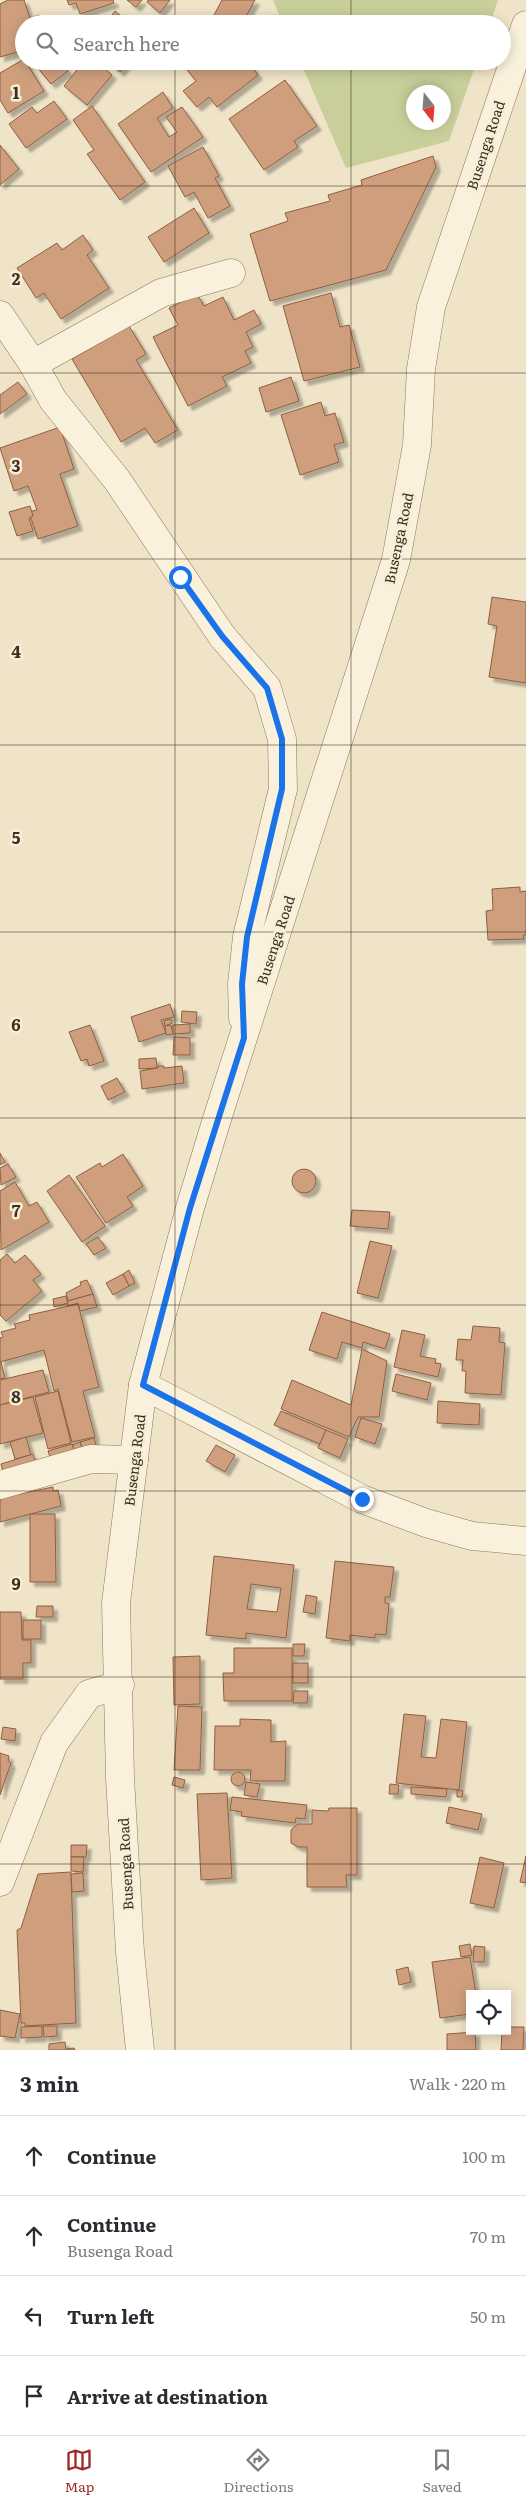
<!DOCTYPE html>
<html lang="en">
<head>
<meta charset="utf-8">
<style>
	:root { --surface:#fff; --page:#f7f7f7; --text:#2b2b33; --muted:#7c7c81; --line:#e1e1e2; --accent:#9e2a2b }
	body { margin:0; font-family:Literata,serif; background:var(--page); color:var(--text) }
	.controls { position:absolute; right:15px; bottom:15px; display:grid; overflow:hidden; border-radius:0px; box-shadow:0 2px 12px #0003 }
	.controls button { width:45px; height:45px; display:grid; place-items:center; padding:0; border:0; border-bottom:1px solid var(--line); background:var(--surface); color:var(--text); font:25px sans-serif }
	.compass { position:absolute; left:406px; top:85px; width:45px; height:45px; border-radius:50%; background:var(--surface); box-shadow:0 2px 12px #0003; rotate:163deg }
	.stop { position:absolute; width:15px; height:15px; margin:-11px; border:4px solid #1a73e8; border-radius:50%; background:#fff }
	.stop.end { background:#1a73e8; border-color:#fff; box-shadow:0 1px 5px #0008 }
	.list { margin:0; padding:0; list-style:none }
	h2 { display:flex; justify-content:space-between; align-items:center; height:65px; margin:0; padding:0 20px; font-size:21px }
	h2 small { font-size:16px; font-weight:400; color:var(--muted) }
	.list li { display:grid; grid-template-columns:32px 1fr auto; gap:15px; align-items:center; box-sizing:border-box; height:80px; padding:0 20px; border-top:1px solid var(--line) }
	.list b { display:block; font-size:19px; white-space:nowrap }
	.list p { margin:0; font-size:16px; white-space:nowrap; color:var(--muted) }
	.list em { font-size:16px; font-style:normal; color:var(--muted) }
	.icon { flex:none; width:28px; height:28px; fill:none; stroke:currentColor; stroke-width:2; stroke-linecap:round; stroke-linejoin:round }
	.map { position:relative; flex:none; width:526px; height:2050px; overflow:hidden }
	.search { position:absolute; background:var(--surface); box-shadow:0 2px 12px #0003; left:15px; right:15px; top:15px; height:55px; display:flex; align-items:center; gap:12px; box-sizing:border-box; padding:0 18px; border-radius:28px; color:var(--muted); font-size:19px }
	.sheet { height:385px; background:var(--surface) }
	nav { display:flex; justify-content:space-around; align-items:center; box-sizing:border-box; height:70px; border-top:1px solid var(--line); background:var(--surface); font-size:14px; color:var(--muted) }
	nav a { display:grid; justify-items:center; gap:2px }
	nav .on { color:var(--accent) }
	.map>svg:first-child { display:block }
</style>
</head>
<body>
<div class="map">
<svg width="526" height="2050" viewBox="0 0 526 2050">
	<defs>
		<filter id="shadow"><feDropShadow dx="4.5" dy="4.5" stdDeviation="1" flood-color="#0004"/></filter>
	</defs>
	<rect width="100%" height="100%" fill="#f0e4c8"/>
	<g fill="#c9cf9b" fill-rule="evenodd">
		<path d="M273 0H498L490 24H283Z"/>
		<path d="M300 61H477L449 141 346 168ZM414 92H444V122H414Z"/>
	</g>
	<g fill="#cf9f7d" stroke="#8d5f41" fill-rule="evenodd" filter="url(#shadow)">
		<path d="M8 0H24L30 18 39 15 42 24H24V43L16 46 18 52 0 57V4Z"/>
		<path d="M67 0H113L114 3 80 14 76 3 69 5Z"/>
		<path d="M127 0H142L136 7Z"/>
		<path d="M148 0H170L160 13 147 2Z"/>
		<path d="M222 0H255L242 24H230L214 15Z"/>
		<path d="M115 11 131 24H105Z"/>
		<path d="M24 59 44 91 8 113 0 100V73Z"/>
		<path d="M32 61H60L68 71 51 84Z"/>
		<path d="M84 61H96L112 75 87 105 64 86Z"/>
		<path d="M107 61H129L120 72Z"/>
		<path d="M180 61H248L258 75 217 107 209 97 197 107 183 91 196 81Z"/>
		<path d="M285 80 317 126 294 141 298 147 264 170 229 119Z"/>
		<path d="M163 92 173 108 157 118 169 137 177 132 166 117 182 107 203 137 151 172 118 124Z"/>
		<path d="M54 101 67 119 26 148 9 124 32 107 37 113Z"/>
		<path d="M92 106 145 182 120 200 87 154 94 150 73 120Z"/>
		<path d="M0 145 19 169 0 185Z"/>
		<path d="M203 147 219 176 215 178 230 206 208 218 194 192 185 197 168 166Z"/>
		<path d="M433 156 436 167 386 270 270 301 250 234 288 221 285 213 330 201 328 195 362 185 361 180Z"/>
		<path d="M194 208 209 233 164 262 148 237Z"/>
		<path d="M83 235 93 250 87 255 109 288 61 319 44 293 36 298 17 268 57 243 62 250Z"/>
		<path d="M331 293 340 327 349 325 360 367 304 381 283 306Z"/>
		<path d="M197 294 204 306 223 297 234 320 254 310 261 324 246 332 253 347 245 351 251 363 222 377 227 386 188 406 153 337 178 325 169 308Z"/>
		<path d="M129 326 146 354 136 360 178 430 155 443 145 428 121 442 72 359Z"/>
		<path d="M291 377 299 401 266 412 259 388Z"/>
		<path d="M18 382 27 394 0 414V395Z"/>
		<path d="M321 402 325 416 335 413 344 442 334 445 339 462 300 475 281 415Z"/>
		<path d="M60 427 74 469 60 474 78 526 38 539 29 512 37 510 28 486 14 491 0 448Z"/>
		<path d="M30 506 33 516 29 518 33 531 17 536 9 512Z"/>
		<path d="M492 597 526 602V683L489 677 497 626 488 624Z"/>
		<path d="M520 887V892L526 891V935H523L524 939 488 940 486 911 493 910 492 889Z"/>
		<path d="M170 1004 174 1017 161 1020 166 1033 139 1042 131 1017Z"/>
		<path d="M182 1011 197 1012 196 1024 181 1022Z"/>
		<path d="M171 1019 172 1023 165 1026 164 1021Z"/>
		<path d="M190 1024V1033L173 1034V1025Z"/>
		<path d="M90 1025 104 1061 89 1066 87 1059 81 1061 69 1032Z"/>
		<path d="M171 1025 173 1034 166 1035 165 1026Z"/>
		<path d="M174 1037 190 1038V1055H173Z"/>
		<path d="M156 1058 157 1068 139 1069V1059Z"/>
		<path d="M158 1066H164V1068L182 1066 184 1083 142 1089 140 1071 158 1068Z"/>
		<path d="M117 1078 125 1092 108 1100 101 1086Z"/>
		<path d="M0 1153 5 1162 0 1165Z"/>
		<path d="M123 1154 143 1186 127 1197 133 1206 106 1223 76 1177 100 1163 102 1167Z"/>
		<path d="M8 1164 16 1177 1 1185 0 1168Z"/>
		<circle cx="304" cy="1181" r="12"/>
		<path d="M69 1175 105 1226 82 1242 47 1191Z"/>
		<path d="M15 1182 29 1206 37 1202 49 1222 1 1250 0 1191Z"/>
		<path d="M352 1210 390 1212 388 1229 350 1226Z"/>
		<path d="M98 1237 106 1248 94 1255 86 1244Z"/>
		<path d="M370 1241 392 1246 378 1298 357 1293Z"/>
		<path d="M7 1254 15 1263 25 1255 41 1274 33 1280 42 1291 6 1321 0 1315V1260Z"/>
		<path d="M129 1270 135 1283 129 1286 123 1274Z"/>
		<path d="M123 1274 129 1286 113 1295 106 1283Z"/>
		<path d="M87 1280 93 1294 68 1301 66 1293 81 1285 80 1282Z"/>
		<path d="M93 1294 97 1307 80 1311 78 1303 68 1306 67 1301Z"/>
		<path d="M66 1296 68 1303 54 1307 53 1299Z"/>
		<path d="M78 1304 99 1387 83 1391 95 1437 72 1442 58 1389 54 1391 44 1350 0 1362V1338L3 1337 1 1332 16 1328 14 1324 30 1320 29 1315Z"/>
		<path d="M322 1312 390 1334 385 1349 363 1342 362 1348 342 1342 337 1359 309 1350Z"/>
		<path d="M473 1326 500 1328 499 1342 505 1343 501 1395 465 1393 466 1371H462L463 1360H456L458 1339 471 1340Z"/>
		<path d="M402 1330 425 1335 420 1356 436 1359 435 1363 441 1364 438 1377 394 1367Z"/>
		<path d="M362 1349 387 1361 379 1417H358L349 1437 281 1409 292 1380 351 1405Z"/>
		<path d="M1 1362 5 1378 0 1379V1362Z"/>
		<path d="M43 1370 49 1392 0 1405V1380Z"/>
		<path d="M396 1374 431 1383 427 1400 392 1391Z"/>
		<path d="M58 1391 71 1443 48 1449 35 1397Z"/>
		<path d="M33 1397 43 1433 0 1444V1405Z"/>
		<path d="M438 1401 480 1404 479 1425 437 1423Z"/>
		<path d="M281 1411 326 1430 320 1444 274 1425Z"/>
		<path d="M361 1418 382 1424 375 1444 355 1437Z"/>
		<path d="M326 1430 348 1439 340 1458 318 1448Z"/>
		<path d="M26 1437 31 1455 15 1459 10 1442Z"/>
		<path d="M94 1438 97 1448 84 1452 80 1442Z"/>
		<path d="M80 1442 83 1451 75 1454 72 1445Z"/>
		<path d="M72 1444 76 1455 52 1463 48 1451Z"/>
		<path d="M216 1445 235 1455 225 1472 206 1461Z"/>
		<path d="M33 1454 36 1465 4 1475 1 1464Z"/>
		<path d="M53 1487V1491L58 1490 61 1506 0 1522V1498Z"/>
		<path d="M30 1514H55L56 1582H30Z"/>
		<path d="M214 1556 294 1565 286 1638 246 1633V1639L206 1635ZM251 1584 281 1588 277 1612 247 1609Z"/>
		<path d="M335 1561 394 1567 390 1597H385V1603L389 1604 386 1635 375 1634V1638L350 1635V1641L326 1638Z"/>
		<path d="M306 1595 317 1597 315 1614 303 1612Z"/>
		<path d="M37 1606H53V1617H36Z"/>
		<path d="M0 1612H21L22 1640H31V1663H23V1679H0Z"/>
		<rect x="23" y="1620" width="18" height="19"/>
		<path d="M293 1644H305L304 1656H293Z"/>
		<path d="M234 1648H292V1701H224L223 1673H234Z"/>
		<path d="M200 1656V1704L174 1705 173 1657Z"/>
		<rect x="293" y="1663" width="15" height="20"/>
		<path d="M294 1691H308L307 1703H293Z"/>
		<path d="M178 1706 202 1707 200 1770H174Z"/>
		<path d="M404 1714 426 1716 421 1757 436 1758 441 1719 467 1722 459 1790 396 1783Z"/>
		<path d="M240 1719 271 1720V1742L286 1741 285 1781H250L251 1770H214L215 1726H240Z"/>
		<path d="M3 1727 16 1729 15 1741 1 1739Z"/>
		<path d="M0 1753 9 1756 8 1761 11 1763 0 1795Z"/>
		<circle cx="238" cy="1779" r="7"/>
		<path d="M174 1777 185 1780 183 1788 172 1785Z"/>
		<path d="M246 1782 260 1784 257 1797 244 1795Z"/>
		<path d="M390 1784 399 1785 398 1794H389Z"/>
		<path d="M411 1787 447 1789 446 1797 411 1794Z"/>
		<path d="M457 1790 463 1791 462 1797H457Z"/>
		<path d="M227 1793 232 1878 201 1880 197 1794Z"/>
		<path d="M232 1797 307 1805 305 1819 296 1818 295 1823 241 1816 242 1812 230 1810Z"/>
		<path d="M449 1807 482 1814 478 1830 446 1823Z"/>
		<path d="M329 1808H357V1875H346L347 1887H307V1847H298L291 1843V1830L298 1824H312V1810L328 1811Z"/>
		<path d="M71 1845H87L86 1857H71Z"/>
		<path d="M526 1856V1883L520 1882Z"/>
		<path d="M71 1857H84L83 1872 71 1871Z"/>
		<path d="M480 1857 504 1863 494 1908 470 1903Z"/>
		<path d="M71 1872 76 2023 25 2026V2023H21L17 1930 21 1928 38 1874Z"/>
		<path d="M83 1873 84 1891 72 1892 71 1874Z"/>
		<path d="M470 1944 472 1955 461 1957 459 1946Z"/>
		<path d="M474 1946 485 1947 484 1962H473Z"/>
		<path d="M470 1957 476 1994H470V2014L440 2018 432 1962Z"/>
		<path d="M408 1967 411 1982 399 1985 396 1970Z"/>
		<path d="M0 2010 20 2014 15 2038 0 2036Z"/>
		<path d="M42 2026V2037L21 2038V2027Z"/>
		<path d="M43 2026H57V2036L44 2037Z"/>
		<path d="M507 2027H524L523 2050H501L502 2031H507Z"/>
		<path d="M475 2032 476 2050H447V2034Z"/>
		<path d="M65 2042 66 2049 74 2048 75 2050H49V2044Z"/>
	</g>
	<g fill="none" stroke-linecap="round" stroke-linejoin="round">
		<g stroke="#8d765c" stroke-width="29">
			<g id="minor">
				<path d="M0 315 33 364 53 400 117 480 222 636 267 688 282 739 283 789 247 937 242 984 243 1018"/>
				<path d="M33 364 161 293 231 273"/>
				<path d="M143 1385 362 1499 426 1523 472 1536 526 1541"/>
				<path d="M0 1485 91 1459 134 1460"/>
				<path d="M0 1882 54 1743 89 1694 120 1685"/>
				<path d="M140 2050 130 1952 120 1778 116 1603 143 1385 190 1208 216 1122 396 560 417 445 421 369 431 307 526 25"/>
			</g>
		</g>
		<use href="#minor" stroke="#faf1dc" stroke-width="28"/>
	</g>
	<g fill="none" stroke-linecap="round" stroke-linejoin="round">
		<path stroke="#1a73e8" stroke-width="6" d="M180 577 222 636 267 688 282 739V789L247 937 242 984 244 1038 190 1208 143 1385 362 1499"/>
	</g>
	<path fill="none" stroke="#3d2e20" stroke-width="1" stroke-opacity="0.55" d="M175 0V24M351 0V24M175 61V2050M351 61V2050M0 186H526M0 373H526M0 559H526M0 745H526M0 932H526M0 1118H526M0 1305H526M0 1491H526M0 1677H526M0 1864H526"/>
	<g text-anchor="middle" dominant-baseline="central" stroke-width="5" stroke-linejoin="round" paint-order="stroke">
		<g font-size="14" fill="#3d2e20" stroke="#f7eed8">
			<text transform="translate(485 145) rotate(-72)">Busenga Road</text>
			<text transform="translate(398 538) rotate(-78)">Busenga Road</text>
			<text transform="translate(275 940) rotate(-72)">Busenga Road</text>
			<text transform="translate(134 1460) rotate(-83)">Busenga Road</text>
			<text transform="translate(125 1864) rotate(-93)">Busenga Road</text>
		</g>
	</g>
	<g font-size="16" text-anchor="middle" font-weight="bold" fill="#3d2e20" stroke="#f7eed8" stroke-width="5" stroke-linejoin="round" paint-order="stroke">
		<text x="16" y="99">1</text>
		<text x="16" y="285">2</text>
		<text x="16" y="472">3</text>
		<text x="16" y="658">4</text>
		<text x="16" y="844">5</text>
		<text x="16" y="1031">6</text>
		<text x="16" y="1217">7</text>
		<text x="16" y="1403">8</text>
		<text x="16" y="1590">9</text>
	</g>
</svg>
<div class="controls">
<button><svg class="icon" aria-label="locate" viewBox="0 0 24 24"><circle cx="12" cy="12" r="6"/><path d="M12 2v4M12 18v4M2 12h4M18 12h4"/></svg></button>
</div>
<svg class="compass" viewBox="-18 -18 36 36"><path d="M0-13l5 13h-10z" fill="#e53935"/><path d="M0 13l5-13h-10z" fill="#7c7c81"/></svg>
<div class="stop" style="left:180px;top:577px"></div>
<div class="stop end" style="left:362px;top:1499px"></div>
<div class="search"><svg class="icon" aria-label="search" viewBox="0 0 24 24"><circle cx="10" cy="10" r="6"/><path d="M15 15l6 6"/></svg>Search here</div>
</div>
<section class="sheet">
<h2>3 min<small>Walk · 220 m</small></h2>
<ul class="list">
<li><svg class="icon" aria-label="ahead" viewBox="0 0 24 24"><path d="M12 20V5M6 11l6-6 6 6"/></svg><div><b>Continue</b></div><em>100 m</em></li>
<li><svg class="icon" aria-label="ahead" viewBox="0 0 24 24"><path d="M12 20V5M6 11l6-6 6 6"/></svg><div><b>Continue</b><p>Busenga Road</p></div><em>70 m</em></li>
<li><svg class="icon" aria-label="left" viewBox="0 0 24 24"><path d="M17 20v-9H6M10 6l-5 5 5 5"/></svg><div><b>Turn left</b></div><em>50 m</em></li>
<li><svg class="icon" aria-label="arrive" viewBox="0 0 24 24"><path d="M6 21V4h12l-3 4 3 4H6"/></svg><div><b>Arrive at destination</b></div></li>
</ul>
</section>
<nav>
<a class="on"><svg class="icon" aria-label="map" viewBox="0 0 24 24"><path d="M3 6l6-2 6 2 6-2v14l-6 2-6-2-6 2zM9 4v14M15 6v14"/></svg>Map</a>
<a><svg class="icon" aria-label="directions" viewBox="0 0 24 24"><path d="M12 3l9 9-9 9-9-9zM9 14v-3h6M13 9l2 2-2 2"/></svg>Directions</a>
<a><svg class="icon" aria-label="saved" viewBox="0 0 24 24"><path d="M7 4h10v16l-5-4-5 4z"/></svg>Saved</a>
</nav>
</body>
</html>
